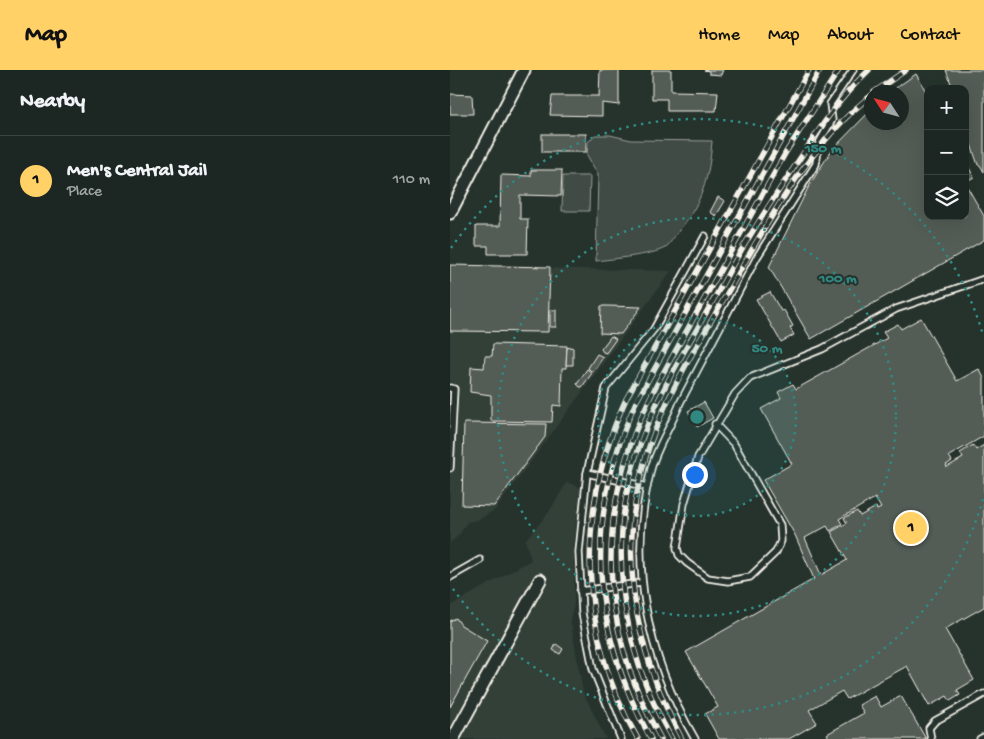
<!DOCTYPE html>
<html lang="en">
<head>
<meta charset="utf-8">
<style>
	:root { --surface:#1c2622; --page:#252e2a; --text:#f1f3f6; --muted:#a0a5a5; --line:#3a4340; --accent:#ffd166 }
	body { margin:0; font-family:"Gochi Hand",sans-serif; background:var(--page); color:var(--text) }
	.controls { position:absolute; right:15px; top:15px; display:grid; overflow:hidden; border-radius:10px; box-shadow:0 5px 20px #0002 }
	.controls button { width:45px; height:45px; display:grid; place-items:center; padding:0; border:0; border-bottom:1px solid var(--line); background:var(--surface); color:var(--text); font:25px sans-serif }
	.compass { position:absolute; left:414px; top:15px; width:45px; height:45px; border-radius:50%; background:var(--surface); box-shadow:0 5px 20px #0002; rotate:306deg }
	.you { position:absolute; left:244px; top:404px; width:18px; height:18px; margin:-12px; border:4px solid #fff; border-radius:50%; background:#1a73e8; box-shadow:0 0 0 8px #1a73e833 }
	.badge { display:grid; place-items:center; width:32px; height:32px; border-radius:50%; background:var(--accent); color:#111; font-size:16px; font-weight:700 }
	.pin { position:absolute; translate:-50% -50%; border:2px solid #fff; box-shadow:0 1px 5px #0006 }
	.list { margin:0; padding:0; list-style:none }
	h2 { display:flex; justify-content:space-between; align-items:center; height:65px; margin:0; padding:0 20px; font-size:21px }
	h2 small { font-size:16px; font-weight:400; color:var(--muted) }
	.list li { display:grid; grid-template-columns:32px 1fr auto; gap:15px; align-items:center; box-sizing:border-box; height:90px; padding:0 20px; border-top:1px solid var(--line) }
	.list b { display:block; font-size:19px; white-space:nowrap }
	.list p { margin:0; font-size:16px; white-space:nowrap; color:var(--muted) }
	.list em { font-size:16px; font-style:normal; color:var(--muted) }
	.icon { flex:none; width:28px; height:28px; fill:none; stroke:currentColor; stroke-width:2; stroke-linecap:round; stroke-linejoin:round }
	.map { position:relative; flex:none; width:534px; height:669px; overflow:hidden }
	header { display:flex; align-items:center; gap:30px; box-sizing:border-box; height:70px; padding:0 25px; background:var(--accent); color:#111 }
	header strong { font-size:24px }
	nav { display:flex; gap:28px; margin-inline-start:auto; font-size:18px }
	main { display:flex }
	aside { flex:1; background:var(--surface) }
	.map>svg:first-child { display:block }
</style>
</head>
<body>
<header>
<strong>Map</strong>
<nav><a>Home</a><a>Map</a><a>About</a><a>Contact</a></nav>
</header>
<main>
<aside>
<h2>Nearby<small></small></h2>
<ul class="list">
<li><span class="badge">1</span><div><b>Men's Central Jail</b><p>Place</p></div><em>110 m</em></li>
</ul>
</aside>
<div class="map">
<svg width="534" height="669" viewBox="0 0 534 669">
	<rect width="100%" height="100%" fill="#26332d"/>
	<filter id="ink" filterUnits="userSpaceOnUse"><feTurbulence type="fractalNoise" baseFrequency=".02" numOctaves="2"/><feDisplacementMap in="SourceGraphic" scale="10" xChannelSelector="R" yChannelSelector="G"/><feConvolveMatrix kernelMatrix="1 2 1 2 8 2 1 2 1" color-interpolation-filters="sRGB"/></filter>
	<g filter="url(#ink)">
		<g fill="#333f39">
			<path d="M0 196 221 201 45 440 28 450 17 452 9 465 0 473Z"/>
			<path d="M117 412 131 418 124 473V536L120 548 133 622 156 669H0V536L81 490 75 470 99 442Z"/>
		</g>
		<g fill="#414b45" stroke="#9a9e96">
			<path d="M145 65H160L181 70 262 71C259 109 252 133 227 163 224 167 219 175 215 178 203 185 161 189 146 191L148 105 137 85 138 72Z"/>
			<path d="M113 106H140L139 141H112Z"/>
		</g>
		<g fill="#525c55" stroke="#f4f1e8" fill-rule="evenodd">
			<path d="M150 0H169V35L152 33V46L100 45 102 26H149Z"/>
			<path d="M202 0H221V21L268 22 266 41H217V29H202Z"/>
			<path d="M254 0H273L272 2 271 5 259 4V1Z"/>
			<path d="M496 0H534V102L530 95H528L515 57V19H503Z"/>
			<path d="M466 4 478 25V146H515V113L534 146V170L361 269 319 197 359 116 381 81 422 39V52H452V22H440Z"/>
			<path d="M0 24 22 25 23 44H0Z"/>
			<rect x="92" y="64" width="44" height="18"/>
			<path d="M515 91 524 107 515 112Z"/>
			<path d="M81 100H112L111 126 70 125V149H78L77 184H38V176H26V156H50L51 105 81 106Z"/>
			<path d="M268 127 275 131 266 146 260 142Z"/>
			<path d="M0 195 100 197 98 262 0 261Z"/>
			<path d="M320 222 331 241 334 240 343 256 340 258 344 265 331 272 306 229Z"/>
			<path d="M151 236H157L191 237 171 264 150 263Z"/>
			<rect x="100" y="240" width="6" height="17"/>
			<path d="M471 248 507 311 529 299 534 308V366L499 386 502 391 496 395 497 397 513 388 510 383 523 375 526 380 534 375V537L495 559 524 610 507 620 510 625 500 631 497 626 479 636 457 596 397 629 392 621 359 640 367 653 339 669H269L255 644 268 637 236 582 364 509 345 465 313 410 342 394 311 339 331 328 328 322 343 314 346 319 437 268 433 262 448 254 451 259ZM425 428 431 438 427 440 426 437 410 446 407 441 394 448 397 453 381 462 397 490 371 505 355 468 377 456 380 461 392 454 389 449Z"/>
			<path d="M161 266 166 269 156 283 153 282 151 279Z"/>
			<path d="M43 274 117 276 116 298H112L111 336 103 335 102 352 41 351V325L20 322 21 297 34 298 35 286H42Z"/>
			<path d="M121 277 123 278V295H116L117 278Z"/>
			<path d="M147 284 153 287 143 302 141 301 138 298Z"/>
			<path d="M137 299 142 303 132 317H130L127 314Z"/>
			<path d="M254 332 263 348 247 357 238 341Z"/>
			<path d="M14 353 96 354 95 367 44 436 12 435Z"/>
			<path d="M6 548 11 555 37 571 0 637V551Z"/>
			<path d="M106 574 113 579 110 584 103 580Z"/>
			<path d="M425 626 431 637 451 626 476 669H380L377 664 414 643 409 635Z"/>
		</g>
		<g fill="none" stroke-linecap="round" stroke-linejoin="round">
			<g stroke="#f4f1e8" stroke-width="9">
				<g id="lane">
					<path d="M0 318 4 319 0 398"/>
					<path d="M265 354 284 374 330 455 331 471 326 482 300 507 278 511 258 508 237 493 229 485 227 478 234 434 248 387 285 324 300 308 372 279 446 239 534 209"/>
					<path d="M137 403 197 417"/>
					<path d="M0 507 30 490"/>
					<path d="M130 521 191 513"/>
					<path d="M171 669 143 599 132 543 129 482 137 403 156 318 204 259 255 166"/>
					<path d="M245 669C197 587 177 493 201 399 207 376 222 355 230 333L307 187 366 94 369 73 382 50 380 34 403 0"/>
					<path d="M481 669 479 658 485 651 534 624"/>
					<path d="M530 669 534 667"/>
				</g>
			</g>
			<g stroke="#f4f1e8" stroke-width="15">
				<g id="street">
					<path d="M0 143 74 0"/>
					<path d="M3 669 90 510"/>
				</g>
			</g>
			<use href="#lane" stroke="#26332d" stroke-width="5.5"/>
			<use href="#street" stroke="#26332d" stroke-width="11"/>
			<g stroke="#f4f1e8" stroke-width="5.5">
				<g id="rail">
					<path d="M424 22 456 0"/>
					<path d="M188 669C127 564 126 438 176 329L359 0"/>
					<path d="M201 669C140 559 134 449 185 334L370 0"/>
					<path d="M211 669C145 553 145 431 207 314L336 82 389 0"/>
					<path d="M222 669C168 575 154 463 195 361 216 307 249 258 276 207 295 172 317 138 339 105 364 67 386 31 419 0"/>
					<path d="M232 669C183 579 165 476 199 377 219 317 256 261 287 206 321 145 366 67 422 25"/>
				</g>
			</g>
			<use href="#rail" stroke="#26332d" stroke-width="4" stroke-dasharray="11" stroke-linecap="butt"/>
		</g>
	</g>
	<circle cx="247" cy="347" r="99" fill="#318880" fill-opacity=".12"/>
	<g fill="none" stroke="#318880" stroke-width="2.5" stroke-dasharray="2.5 5">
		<circle cx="247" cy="347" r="99"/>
		<circle cx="247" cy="347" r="199"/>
		<path d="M533 429A298 298 0 0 1 1 516M1 178A298 298 0 0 1 533 265"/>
	</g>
	<circle cx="247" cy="347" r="8" fill="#318880" stroke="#26332d" stroke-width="2.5"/>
	<g font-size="15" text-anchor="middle" font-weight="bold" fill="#318880" stroke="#26332d" stroke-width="4" stroke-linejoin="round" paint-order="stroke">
		<text x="373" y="82">150 m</text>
		<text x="388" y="212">100 m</text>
		<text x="317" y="282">50 m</text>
	</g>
</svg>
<div class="controls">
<button>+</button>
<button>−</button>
<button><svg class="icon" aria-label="layers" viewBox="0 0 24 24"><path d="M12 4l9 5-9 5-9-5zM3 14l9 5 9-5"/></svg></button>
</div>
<svg class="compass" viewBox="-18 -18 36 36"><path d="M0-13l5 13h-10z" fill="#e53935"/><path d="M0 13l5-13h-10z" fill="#a0a5a5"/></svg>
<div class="you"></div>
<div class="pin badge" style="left:461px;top:458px">1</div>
</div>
</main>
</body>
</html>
